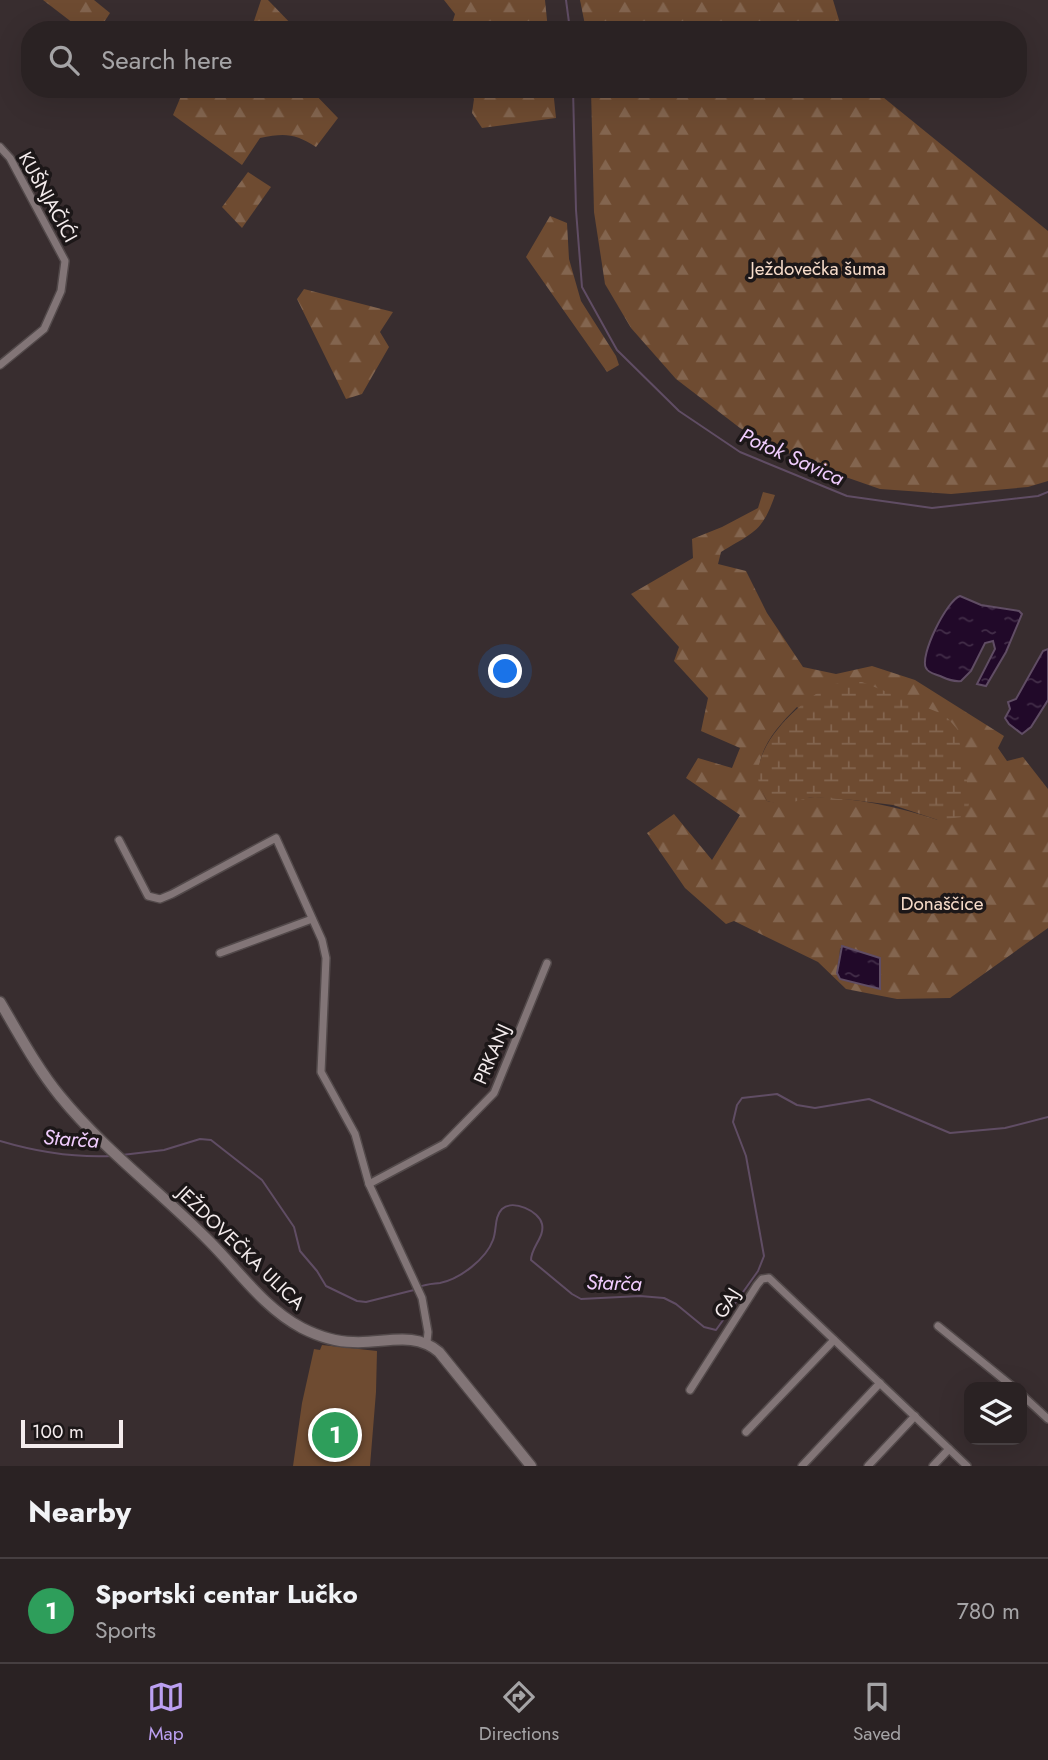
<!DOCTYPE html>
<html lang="en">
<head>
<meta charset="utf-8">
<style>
	:root { --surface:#2a2223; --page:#322a2b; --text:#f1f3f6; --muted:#a5a4a6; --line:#463f41; --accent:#bca0f2 }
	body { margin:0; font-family:Jost,sans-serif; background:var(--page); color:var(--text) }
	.controls { position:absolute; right:21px; bottom:21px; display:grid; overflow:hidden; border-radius:14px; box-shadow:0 7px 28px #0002 }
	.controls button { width:63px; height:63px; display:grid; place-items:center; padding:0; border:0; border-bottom:2px solid var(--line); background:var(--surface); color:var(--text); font:35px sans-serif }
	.scale { position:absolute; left:21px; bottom:18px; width:102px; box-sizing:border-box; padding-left:7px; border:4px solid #f4eced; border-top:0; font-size:19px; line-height:24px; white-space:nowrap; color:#f4eced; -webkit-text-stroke:5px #1c1718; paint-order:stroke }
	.you { position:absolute; left:506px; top:672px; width:24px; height:24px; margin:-18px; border:5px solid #fff; border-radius:50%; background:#1a73e8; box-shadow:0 0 0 10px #1a73e833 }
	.badge { display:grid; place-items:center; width:46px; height:46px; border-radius:50%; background:var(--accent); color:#fff; font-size:23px; font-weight:700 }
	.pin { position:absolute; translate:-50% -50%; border:4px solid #fff; box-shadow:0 2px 7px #0006 }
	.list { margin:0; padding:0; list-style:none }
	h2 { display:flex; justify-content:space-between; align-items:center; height:91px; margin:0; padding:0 28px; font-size:30px }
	h2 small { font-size:23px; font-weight:400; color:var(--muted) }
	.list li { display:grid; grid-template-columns:46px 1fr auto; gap:21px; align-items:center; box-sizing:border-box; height:105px; padding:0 28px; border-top:2px solid var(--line) }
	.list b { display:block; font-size:26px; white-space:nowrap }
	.list p { margin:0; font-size:23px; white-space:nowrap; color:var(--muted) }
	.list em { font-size:23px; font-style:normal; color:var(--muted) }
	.icon { flex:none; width:38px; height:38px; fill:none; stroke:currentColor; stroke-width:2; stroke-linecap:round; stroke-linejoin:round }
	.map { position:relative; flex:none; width:1048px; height:1466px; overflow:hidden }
	.search { position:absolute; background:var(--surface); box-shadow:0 7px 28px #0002; left:21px; right:21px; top:21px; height:77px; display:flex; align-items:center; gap:18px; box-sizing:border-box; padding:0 24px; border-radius:28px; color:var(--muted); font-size:26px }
	.sheet { height:196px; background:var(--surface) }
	nav { display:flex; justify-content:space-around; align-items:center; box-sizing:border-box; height:98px; border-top:2px solid var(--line); background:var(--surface); font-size:19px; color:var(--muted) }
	nav a { display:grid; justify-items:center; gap:4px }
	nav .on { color:var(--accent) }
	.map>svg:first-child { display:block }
</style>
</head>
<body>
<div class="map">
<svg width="1048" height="1466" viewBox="0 0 1048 1466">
	<defs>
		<pattern id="forest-firs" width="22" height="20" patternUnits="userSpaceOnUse" patternTransform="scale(1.75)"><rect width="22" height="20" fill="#6e4b31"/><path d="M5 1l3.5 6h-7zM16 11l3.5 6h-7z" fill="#83654f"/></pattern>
		<pattern id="wetland-marsh" width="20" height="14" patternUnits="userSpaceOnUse" patternTransform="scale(1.75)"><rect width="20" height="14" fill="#6e4b31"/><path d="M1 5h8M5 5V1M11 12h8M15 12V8" fill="none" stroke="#83654f"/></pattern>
		<pattern id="water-ripples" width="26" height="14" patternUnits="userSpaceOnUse" patternTransform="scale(1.75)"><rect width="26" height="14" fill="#210929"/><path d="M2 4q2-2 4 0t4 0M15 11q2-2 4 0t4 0" fill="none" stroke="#422d48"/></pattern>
	</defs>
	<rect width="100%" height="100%" fill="#382d2f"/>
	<path fill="#6e4b31" d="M322 1345 377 1351 376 1392 370 1466H293L302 1403 314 1349 320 1350Z"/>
	<g fill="url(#forest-firs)" fill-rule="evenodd">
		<path d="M43 0H94L110 13 99 30H82Z"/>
		<path d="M261 0H268L297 30H251Z"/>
		<path d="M444 0H545L548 30H450L455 14Z"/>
		<path d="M580 0H833L842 30H586Z"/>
		<path d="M184 89H310L338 118 316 147C295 133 284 133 260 138L242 165 173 115Z"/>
		<path d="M469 89H553L556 118 482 128 472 113 474 99Z"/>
		<path d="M591 89H873L1048 231V481L1028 487 951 494 880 489 814 466 740 428 676 379 631 328 605 284 594 212Z"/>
		<path d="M248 172 271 187 242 228 222 207Z"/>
		<path d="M550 216 567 223 569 259 581 301 616 356 619 365 607 372 526 257Z"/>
		<path d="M304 289 393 312 380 332 389 347 362 394 346 399 297 299Z"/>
		<path d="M763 492 775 495C762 533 753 532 721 552L718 564 746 571 767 613 803 667 836 674 872 666 915 680 1004 736 998 748 1007 761 1023 757 1048 789V928L950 998 897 999 846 989 818 962 734 921 726 924 685 888 647 833 674 814 712 860 740 815 686 778 698 758 732 768 740 748 701 731 708 698 674 661 679 647 631 594 693 558 692 539 722 527 758 508ZM797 707 938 820C898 807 858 798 815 797 797 797 788 806 767 801 746 763 770 734 797 707ZM840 948 881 961V989L838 977Z"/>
	</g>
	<path fill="url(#wetland-marsh)" d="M862 682 945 715 957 729 970 798 968 809 962 817 938 820 893 805 853 800 811 797 790 803 778 804 767 801C763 793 758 785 758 776 757 741 801 700 830 686 839 681 852 682 862 682Z"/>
	<g fill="url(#water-ripples)" stroke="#604d64" stroke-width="2">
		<path d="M960 596 981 605 1019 611 1022 614 1006 652 986 686 977 684 995 649 993 641 985 643 971 671 961 681C953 682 947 679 940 676 935 674 928 673 926 668 919 656 947 600 960 596Z"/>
		<path d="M1048 649V700L1031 727 1022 734 1009 724 1005 718 1010 709 1008 702 1016 699 1043 651Z"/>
		<path d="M842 946 880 958V989L840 979 837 973Z"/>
	</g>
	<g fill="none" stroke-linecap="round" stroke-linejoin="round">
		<g stroke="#604d64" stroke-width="2">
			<path d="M566 0 570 30"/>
			<path d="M573 89 576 210 582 287 617 350 679 411 740 452 847 496 932 508 1038 496 1048 492"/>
			<path d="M0 1141C37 1152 74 1158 113 1156"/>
			<path d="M122 1155 164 1150 200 1139 211 1140 262 1180 294 1227 300 1251 317 1271 326 1286 357 1301 366 1302 414 1290"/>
			<path d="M419 1287C426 1284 432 1284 440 1283 460 1279 486 1259 493 1240 497 1230 494 1217 502 1209 513 1199 539 1211 542 1224 545 1237 531 1247 531 1260L572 1294 581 1299 640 1296 664 1298 676 1304 704 1327 716 1330 758 1271 764 1256 746 1156 733 1122 737 1105 742 1098 777 1094 797 1105 815 1108 869 1099 950 1133 1005 1128 1048 1117"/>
		</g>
		<g stroke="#52494a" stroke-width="10">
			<g id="street">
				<path d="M0 147 10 158 65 261 61 291 44 329 0 365"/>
				<path d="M119 840 148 896 160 899 172 894 276 838 322 940 326 958 321 1072 355 1134 369 1184 422 1298 428 1332 427 1342"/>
				<path d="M220 953 312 919"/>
				<path d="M369 1184 444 1144 494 1093 547 963"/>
				<path d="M938 1326 1013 1387"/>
				<path d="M690 1390 757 1285 762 1279 769 1278 967 1466"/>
				<path d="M1022 1395 1048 1419"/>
				<path d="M746 1432 834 1340"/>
				<path d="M802 1466 880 1383"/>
				<path d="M868 1466 915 1416"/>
				<path d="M933 1466 949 1449"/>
			</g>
		</g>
		<g stroke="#52494a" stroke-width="13">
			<path id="secondary" d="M0 1002C19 1034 37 1068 60 1096 104 1150 161 1192 209 1241 239 1271 264 1308 302 1328 318 1336 335 1342 353 1342 383 1344 414 1330 439 1352L531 1466"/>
		</g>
		<use href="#street" stroke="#827577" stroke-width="7"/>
		<use href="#secondary" stroke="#827577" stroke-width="10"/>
	</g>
	<g text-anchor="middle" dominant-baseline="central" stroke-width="7" stroke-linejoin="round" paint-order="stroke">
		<g font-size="19" fill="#f4eced" stroke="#1c1718">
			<text transform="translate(48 197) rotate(61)">KUŠNJAČIĆI</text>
			<text transform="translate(492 1054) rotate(-66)">PRKANJ</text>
			<text transform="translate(241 1248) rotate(44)">JEŽDOVEČKA ULICA</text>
			<text transform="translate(727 1303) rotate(-58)">GAJ</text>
		</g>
		<g font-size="19" fill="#f6dbc9" stroke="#1c1718">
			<text x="818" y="268">Ježdovečka šuma</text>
			<text x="942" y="903">Donaščice</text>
		</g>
		<g font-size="21" font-style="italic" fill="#f0ccfe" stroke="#1c1718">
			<text transform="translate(792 457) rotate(24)">Potok Savica</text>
			<text transform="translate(71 1139) rotate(4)">Starča</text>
			<text transform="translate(614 1283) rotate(2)">Starča</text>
		</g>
	</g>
</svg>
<div class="controls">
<button><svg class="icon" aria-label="layers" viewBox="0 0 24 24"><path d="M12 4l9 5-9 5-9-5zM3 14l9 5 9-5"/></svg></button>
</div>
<div class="scale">100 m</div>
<div class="you"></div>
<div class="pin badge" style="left:335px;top:1435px;background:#2e9e5b">1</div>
<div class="search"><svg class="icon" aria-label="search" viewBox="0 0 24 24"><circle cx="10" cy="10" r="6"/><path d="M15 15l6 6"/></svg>Search here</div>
</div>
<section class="sheet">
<h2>Nearby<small></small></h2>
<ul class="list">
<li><span class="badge" style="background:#2e9e5b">1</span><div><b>Sportski centar Lučko</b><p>Sports</p></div><em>780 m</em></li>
</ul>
</section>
<nav>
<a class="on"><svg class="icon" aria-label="map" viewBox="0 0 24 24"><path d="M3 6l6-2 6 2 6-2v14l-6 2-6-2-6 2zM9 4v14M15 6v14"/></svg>Map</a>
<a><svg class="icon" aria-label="directions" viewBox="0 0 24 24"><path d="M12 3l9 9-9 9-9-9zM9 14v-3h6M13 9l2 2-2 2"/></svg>Directions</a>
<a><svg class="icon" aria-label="saved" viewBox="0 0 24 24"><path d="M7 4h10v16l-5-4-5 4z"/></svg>Saved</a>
</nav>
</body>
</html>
